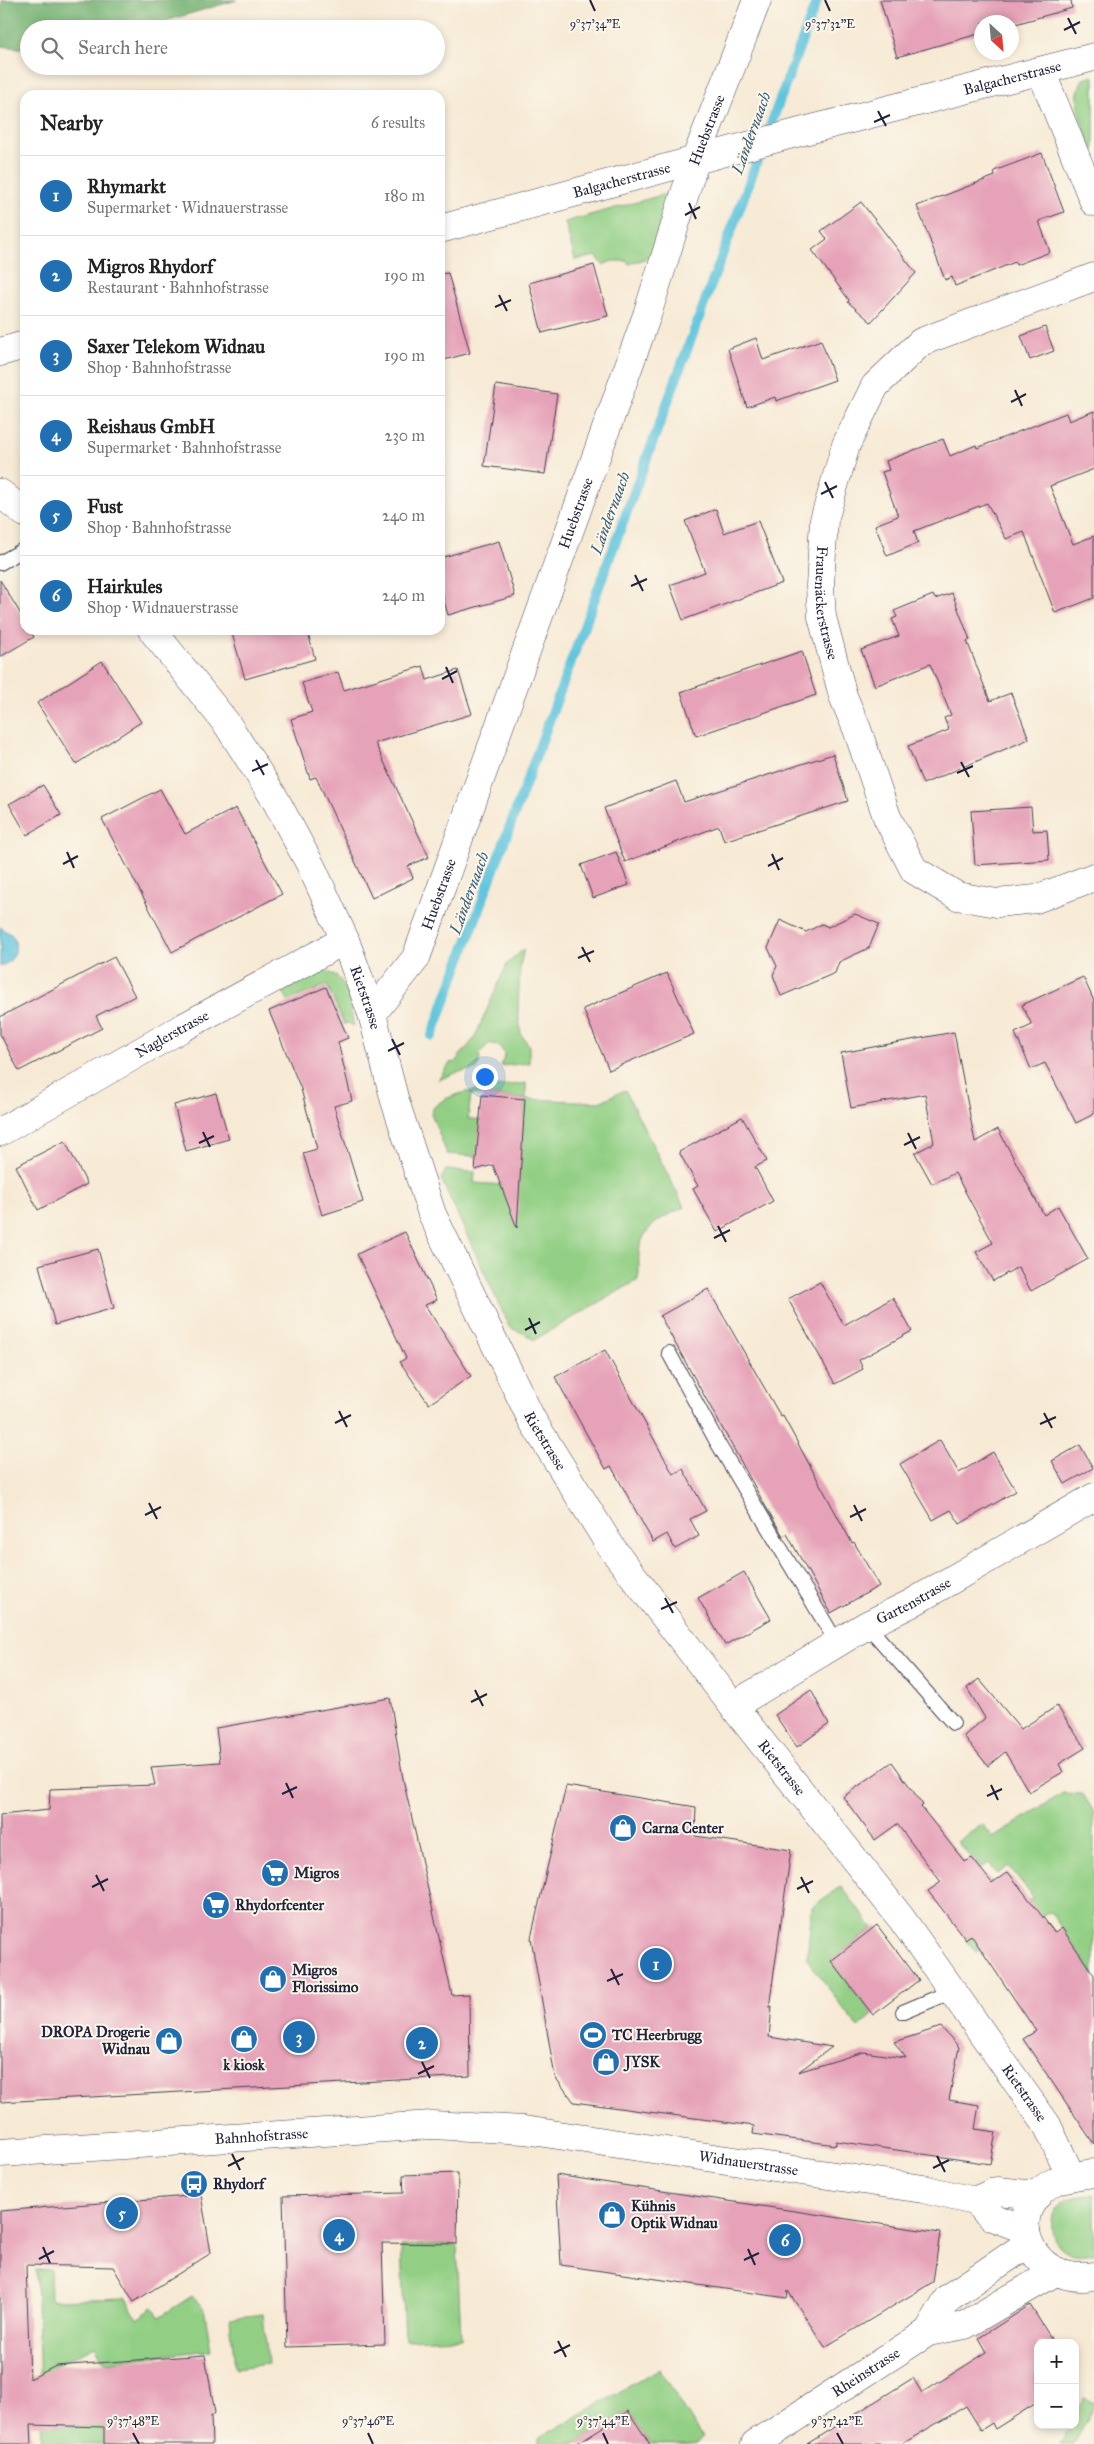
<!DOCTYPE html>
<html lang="en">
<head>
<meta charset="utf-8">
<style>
	:root { --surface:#fff; --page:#f2f2f2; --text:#222; --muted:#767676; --line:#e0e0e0; --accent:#1f6fb2 }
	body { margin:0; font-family:"IM FELL Great Primer",serif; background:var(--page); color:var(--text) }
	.controls { position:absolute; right:15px; bottom:15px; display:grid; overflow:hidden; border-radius:10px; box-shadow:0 2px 8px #0003 }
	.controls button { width:45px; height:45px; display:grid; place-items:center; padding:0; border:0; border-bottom:1px solid var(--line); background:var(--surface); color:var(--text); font:25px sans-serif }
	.compass { position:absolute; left:974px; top:15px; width:45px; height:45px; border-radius:50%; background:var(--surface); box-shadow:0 2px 8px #0003; rotate:154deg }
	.you { position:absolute; left:484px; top:1076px; width:18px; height:18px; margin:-12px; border:4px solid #fff; border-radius:50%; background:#1a73e8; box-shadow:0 0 0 8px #1a73e833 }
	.badge { display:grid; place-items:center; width:32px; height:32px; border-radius:50%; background:var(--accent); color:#fff; font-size:16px; font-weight:700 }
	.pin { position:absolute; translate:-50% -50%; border:2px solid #fff; box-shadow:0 1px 5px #0006 }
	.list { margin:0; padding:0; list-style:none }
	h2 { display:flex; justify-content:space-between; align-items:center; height:65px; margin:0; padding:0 20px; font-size:21px }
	h2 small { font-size:16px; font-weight:400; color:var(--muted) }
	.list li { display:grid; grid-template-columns:32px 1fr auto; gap:15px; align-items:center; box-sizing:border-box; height:80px; padding:0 20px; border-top:1px solid var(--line) }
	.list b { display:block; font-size:19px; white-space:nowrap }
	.list p { margin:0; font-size:16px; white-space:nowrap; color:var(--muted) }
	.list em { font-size:16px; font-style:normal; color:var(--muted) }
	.icon { flex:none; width:28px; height:28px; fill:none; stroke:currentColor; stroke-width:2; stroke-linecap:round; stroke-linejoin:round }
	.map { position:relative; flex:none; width:1094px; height:2444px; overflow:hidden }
	.search { position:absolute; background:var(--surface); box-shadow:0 2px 8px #0003; left:20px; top:20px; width:425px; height:55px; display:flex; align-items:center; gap:12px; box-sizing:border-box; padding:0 18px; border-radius:28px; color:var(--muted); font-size:19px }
	.panel { position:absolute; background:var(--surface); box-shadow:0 2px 8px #0003; left:20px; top:90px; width:425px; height:545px; border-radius:15px }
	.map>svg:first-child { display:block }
</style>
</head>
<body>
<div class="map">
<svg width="1094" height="2444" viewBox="0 0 1094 2444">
	<rect width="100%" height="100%" fill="#fbf7ec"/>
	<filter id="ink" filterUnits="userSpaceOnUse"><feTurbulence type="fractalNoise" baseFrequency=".02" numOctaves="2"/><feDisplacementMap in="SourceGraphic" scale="10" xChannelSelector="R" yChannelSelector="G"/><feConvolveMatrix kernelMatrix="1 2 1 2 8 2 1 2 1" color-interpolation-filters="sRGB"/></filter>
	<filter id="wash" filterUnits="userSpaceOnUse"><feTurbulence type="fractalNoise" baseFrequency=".0096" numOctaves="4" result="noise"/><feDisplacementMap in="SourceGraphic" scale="20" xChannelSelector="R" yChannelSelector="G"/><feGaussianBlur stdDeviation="1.12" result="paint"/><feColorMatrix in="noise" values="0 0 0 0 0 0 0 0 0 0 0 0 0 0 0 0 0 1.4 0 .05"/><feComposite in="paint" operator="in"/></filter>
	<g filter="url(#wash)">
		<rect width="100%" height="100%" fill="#f7ead5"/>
		<g fill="#92cf84" stroke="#5a7860">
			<path d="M1094 76V152C1085 129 1069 103 1083 79Z"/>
			<path d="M669 193 673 200 654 256 629 264 627 261H612L603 265 596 256 575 260 565 222Z"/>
			<path d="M524 949 520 966 518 1011 521 1034 529 1046V1063L501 1066 505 1054 500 1047 490 1043 479 1054 480 1059 477 1069 458 1072 438 1080 451 1062 454 1063 474 1039 507 964Z"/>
			<path d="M323 971C350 975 349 1004 354 1026L348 1023 344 1024 327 985 288 1001 282 989 293 987 303 980Z"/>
			<path d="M526 1083V1099L599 1102 625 1090 684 1207C663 1217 641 1227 639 1253 638 1262 640 1271 638 1280L534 1340 526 1334 510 1328 441 1179 446 1170 475 1172 474 1183 519 1186 525 1099 471 1094 468 1119 484 1120 485 1157 447 1154 431 1113C437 1090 506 1086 526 1083Z"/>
			<path d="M1063 1793 1083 1794 1094 1812V1975L1051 1913 1048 1912 977 1952 966 1940 1022 1897 1027 1903 1033 1897 1009 1866 997 1874 989 1863 981 1868 957 1842 983 1824 993 1838Z"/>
			<path d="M841 1886 873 1928 831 1961 873 2015 858 2028 807 1959 812 1907Z"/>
			<path d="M1094 2194V2253C1086 2254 1078 2256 1071 2253 1048 2246 1044 2210 1067 2200 1075 2196 1086 2196 1094 2194Z"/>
			<path d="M457 2244 461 2338 405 2340 401 2246Z"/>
			<path d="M50 2269 51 2300 126 2298 137 2319 153 2308 159 2317 192 2296 204 2308 211 2350 105 2362 95 2346 53 2367 55 2426 117 2427 127 2444H42L36 2270Z"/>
			<path d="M263 2314 268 2364 235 2368 230 2318Z"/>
			<path d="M659 2369 702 2437 696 2444H650L628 2411 576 2444H538V2439Z"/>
			<path d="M1084 2399 1094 2404V2408L1073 2444H1060L1070 2425H1075V2415Z"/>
		</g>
		<path fill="#75b272" stroke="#4c6a56" d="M2 0H237L138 29H29V49L0 46Z"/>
		<path fill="#5fc4dc" stroke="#40738c" d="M0 927 13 936C19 950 14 961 0 967Z"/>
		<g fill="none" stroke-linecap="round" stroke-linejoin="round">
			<path stroke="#5fc4dc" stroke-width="10" d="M432 1036 817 0"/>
		</g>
		<g id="blocks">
			<g fill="#e6a2b8">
				<path d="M880 0H1071L1072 8 1012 25V22H982V33L897 57Z"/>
				<path d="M1042 153 1064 212 1039 221 1050 252 1016 265 1015 262 955 286 952 277 945 280 917 206 995 176 994 171Z"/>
				<path d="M861 202 916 273 871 322 848 302 849 300 812 250 827 239 821 231Z"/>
				<path d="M594 265 608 316 542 333 529 283Z"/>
				<path d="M448 273 470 353 440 361V274Z"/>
				<path d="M1045 327 1054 351 1030 360 1021 336Z"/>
				<path d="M756 338 763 360 821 340 835 380 776 401 775 397 747 407 728 349Z"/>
				<path d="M496 385 557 394 545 474 484 466Z"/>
				<path d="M1094 411V469L1050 486 1073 544 1094 536V598L1055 613 1024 532 1006 539 987 503 914 531 918 543 887 556 875 525 898 516 882 472 889 470 886 461 943 439 950 456 976 445 977 448 1066 413 1069 421Z"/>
				<path d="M716 509 724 533 758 521 782 583 683 620 670 585 705 572 685 521Z"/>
				<path d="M499 541 515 596 448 615 440 587V558Z"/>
				<path d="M0 580 25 621V630H30L34 637 0 657Z"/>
				<path d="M952 593 970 640 967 641 990 701 1011 693 1029 739 923 784 908 746 949 730 944 718 951 715 930 664 875 686 861 650 899 636 892 619 897 617 894 611 933 595 935 599Z"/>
				<path d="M231 630H307L315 659 245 679Z"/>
				<path d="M802 651 816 695 696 736 681 692Z"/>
				<path d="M102 661 141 722 76 764 37 703Z"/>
				<path d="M423 666 427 680 458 670 472 714 375 743 429 857 408 866 413 878 372 898 316 777 310 779 291 719 312 712 302 683 338 672 344 690Z"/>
				<path d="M833 754 848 801 724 841 719 826 625 862 604 808 676 781 684 802Z"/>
				<path d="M43 785 61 815 27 835 9 804Z"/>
				<path d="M160 789 185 834 236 808 282 894 172 952 102 819Z"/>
				<path d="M1031 807 1033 831 1047 830 1049 860 975 865 971 811Z"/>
				<path d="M616 852 629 885 593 898 581 865Z"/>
				<path d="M855 914 879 924 869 948 839 962 835 973 781 996 773 975 777 966 768 948 780 920 806 932 822 924 828 927Z"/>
				<path d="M114 957 135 996 96 1016 102 1028 19 1071 0 1034V1017Z"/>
				<path d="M667 973 694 1034 609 1070 583 1009Z"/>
				<path d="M1083 977 1094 1001V1114L1076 1123 1045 1063 1031 1069 1015 1033 1032 1025 1022 1005Z"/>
				<path d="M326 987 348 1038 338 1042 352 1101 334 1106 363 1202 322 1215 303 1153 317 1149 301 1089 269 1011Z"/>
				<path d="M954 1032 975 1142 998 1129 1044 1215 1058 1206 1088 1259 1031 1291 1018 1267 993 1281 976 1252 993 1243 955 1173 932 1184 915 1153 934 1143 925 1094 851 1108 841 1053Z"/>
				<path d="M216 1093 229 1139 186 1151 174 1105Z"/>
				<path d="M482 1095 525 1099 517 1228 493 1165 475 1170Z"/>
				<path d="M742 1117 767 1161 755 1167 773 1201 717 1232 693 1189 698 1186 679 1152Z"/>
				<path d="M65 1141 87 1184 38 1210 16 1166Z"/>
				<path d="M405 1232 437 1300 425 1305 471 1376 429 1404 400 1362 406 1358 357 1254Z"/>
				<path d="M98 1249 114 1308 55 1325 39 1265Z"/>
				<path d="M820 1282 844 1325 893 1298 912 1331 859 1360 863 1369 835 1384 788 1299Z"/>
				<path d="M708 1289 781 1417 783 1416 852 1543 854 1542 879 1586 831 1613 787 1534 783 1536 766 1507 660 1316Z"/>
				<path d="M605 1350 673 1474 683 1469 706 1511 690 1519 699 1536 675 1549 667 1534 653 1542 611 1466 606 1469 555 1377Z"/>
				<path d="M940 1440 959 1473 993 1452 1016 1491 960 1524 951 1510 933 1520 900 1464Z"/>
				<path d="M1080 1445 1093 1468 1065 1484 1052 1461Z"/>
				<path d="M744 1572 771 1619 725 1645 698 1598Z"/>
				<path d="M979 1679 1021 1729 1057 1706 1085 1748 1059 1764 1063 1772 1029 1792 1005 1752 988 1766 964 1736 985 1718 967 1688Z"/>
				<path d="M811 1690 829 1724 797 1747 775 1715Z"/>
				<path d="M390 1698 403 1779 452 1995 469 1994 470 2076 0 2102V1815L49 1810 50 1789 155 1785 151 1767 220 1762 216 1728Z"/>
				<path d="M892 1762 923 1805 921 1807 965 1862 972 1858 992 1883 1008 1872 1055 1933 1062 1928 1094 1975V2144L1023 2039 1036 2031 971 1935 966 1940 928 1891 941 1882 897 1824 875 1840 843 1797Z"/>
				<path d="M566 1786 696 1807 695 1836 791 1850 769 2008 772 2006 769 2037 832 2047 798 2072 864 2052 906 2058 894 2042 941 2027 959 2047 949 2100 979 2105 975 2129 996 2132 990 2164 836 2141V2145L753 2134 754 2126 574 2102 555 2077 531 1938Z"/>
				<path d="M877 1925 919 1980 873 2015 831 1961Z"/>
				<path d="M458 2173 457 2244 382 2243 385 2344 287 2347 283 2196 404 2193 403 2175Z"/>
				<path d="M556 2175 940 2233 933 2282 825 2347 788 2291 787 2298 561 2265Z"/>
				<path d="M201 2195 211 2253 134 2302 113 2267 26 2265 30 2379 56 2366 205 2355 215 2413 211 2416 212 2444H104V2427L31 2425 32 2444H0V2211Z"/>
				<path d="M1030 2305 1054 2343H1038V2402L995 2429 992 2423 981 2430 966 2406 902 2444H807L913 2378 922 2393 987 2352 979 2338Z"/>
				<path d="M628 2411 650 2444H576Z"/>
			</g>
		</g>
	</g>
	<g filter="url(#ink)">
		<use href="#blocks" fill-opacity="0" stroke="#424052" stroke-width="1"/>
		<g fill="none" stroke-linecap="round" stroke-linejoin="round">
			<g stroke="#424052" stroke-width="16">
				<g id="service">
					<path d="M0 563 25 549"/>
					<path d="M669 1353 717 1442 837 1643"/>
					<path d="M867 1625 953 1723"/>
					<path d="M903 2012 953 1991"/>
				</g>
			</g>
			<g stroke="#424052" stroke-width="29">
				<g id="minor">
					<path d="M1041 71 1094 202"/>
					<path id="s1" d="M440 229 800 132 1094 57"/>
					<path id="s2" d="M1094 277 921 342 875 386 846 445 824 520 820 586 822 617 843 696 857 729 887 817 914 870 957 896 997 903 1036 899 1094 877"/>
					<path d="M0 352 25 345"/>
					<path d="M0 493 25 513"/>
					<path id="s3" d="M152 630 227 724 275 799 312 868 345 940 372 1014 395 1101 432 1214 532 1420 611 1547 733 1706 901 1918 1047 2125 1071 2176"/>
					<path id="s4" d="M372 1014 416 958 647 315 695 161 757 0"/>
					<path id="s5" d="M0 1132 182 1028 345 940"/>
					<path id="s6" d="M733 1706 867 1625 910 1604 1094 1497"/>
				</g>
			</g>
			<g stroke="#424052" stroke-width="29">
				<g id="tertiary">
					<path d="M928 2332 948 2298 1029 2243"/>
					<path id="s7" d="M755 2444 928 2332 965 2325 1057 2271"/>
				</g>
			</g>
			<g stroke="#424052" stroke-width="29">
				<g id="secondary">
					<path id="s8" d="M0 2153 432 2125 524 2130 923 2189 974 2201 992 2217 1026 2230"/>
					<path d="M1094 2173C1081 2175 1068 2176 1056 2181 997 2209 1031 2287 1094 2276"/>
					<path d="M974 2201 997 2191 1038 2195"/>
				</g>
			</g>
			<use href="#service" stroke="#fff" stroke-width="14"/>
			<use href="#minor" stroke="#fff" stroke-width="28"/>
			<use href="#tertiary" stroke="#fff" stroke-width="28"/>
			<use href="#secondary" stroke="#fff" stroke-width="28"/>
		</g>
	</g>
	<path fill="none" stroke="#22223b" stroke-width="2" d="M590 0 595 11M825 0 830 11M1068 18 1076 34M1064 30 1080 22M878 111 886 126M874 122 890 115M689 203 696 219M685 215 700 207M499 295 507 311M495 307 511 300M1015 390 1022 406M1011 402 1026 394M825 482 833 498M821 494 837 486M635 575 643 591M631 586 647 579M446 667 453 683M442 679 457 671M256 760 264 775M961 762 969 777M252 771 268 764M957 773 973 766M67 852 74 868M772 854 779 870M63 864 78 856M768 866 783 858M582 947 590 962M578 958 594 951M392 1039 400 1055M388 1051 404 1043M203 1132 210 1147M908 1133 916 1149M199 1143 214 1136M904 1145 920 1137M718 1226 726 1242M714 1238 730 1230M529 1318 536 1334M525 1330 540 1322M339 1411 347 1427M1044 1413 1052 1428M335 1423 351 1415M1040 1424 1056 1417M149 1503 157 1519M854 1505 862 1521M145 1515 161 1507M850 1517 866 1509M665 1598 673 1613M661 1609 677 1602M475 1690 483 1706M471 1702 487 1694M286 1783 293 1798M991 1785 998 1800M282 1794 297 1787M987 1796 1002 1789M96 1875 104 1891M801 1877 809 1893M92 1887 108 1879M797 1889 813 1881M611 1969 619 1985M607 1981 623 1974M422 2062 430 2078M418 2074 434 2066M232 2154 240 2170M937 2156 945 2172M228 2166 244 2158M933 2168 949 2160M43 2247 50 2263M748 2249 755 2265M39 2259 54 2251M744 2260 759 2253M558 2341 566 2357M554 2353 570 2345M133 2433 139 2444M368 2433 373 2444M603 2433 608 2444M837 2433 843 2444"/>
	<defs>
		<g id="shop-disc" transform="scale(1.4375)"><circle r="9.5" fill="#1f6fb2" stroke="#fbf7ec"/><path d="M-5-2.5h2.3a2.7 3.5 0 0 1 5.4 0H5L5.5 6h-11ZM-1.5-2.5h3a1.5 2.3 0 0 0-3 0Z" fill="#fff"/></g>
		<g id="supermarket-disc" transform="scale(1.4375)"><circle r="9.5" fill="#1f6fb2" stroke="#fbf7ec"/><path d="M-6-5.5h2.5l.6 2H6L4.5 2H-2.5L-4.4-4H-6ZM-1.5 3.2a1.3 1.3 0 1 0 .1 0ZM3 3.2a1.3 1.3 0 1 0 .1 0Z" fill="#fff"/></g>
		<g id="stadium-disc" transform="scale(1.4375)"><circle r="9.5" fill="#1f6fb2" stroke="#fbf7ec"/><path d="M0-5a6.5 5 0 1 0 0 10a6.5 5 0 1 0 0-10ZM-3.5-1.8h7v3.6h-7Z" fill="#fff"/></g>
		<g id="bus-disc" transform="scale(1.4375)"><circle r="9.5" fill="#1f6fb2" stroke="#fbf7ec"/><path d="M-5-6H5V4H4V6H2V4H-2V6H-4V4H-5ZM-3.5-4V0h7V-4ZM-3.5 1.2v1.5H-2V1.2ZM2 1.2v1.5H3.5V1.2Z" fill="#fff"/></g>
	</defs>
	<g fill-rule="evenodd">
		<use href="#shop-disc" x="623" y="1828"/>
		<use href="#supermarket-disc" x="275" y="1873"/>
		<use href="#supermarket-disc" x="216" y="1905"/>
		<use href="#shop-disc" x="273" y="1979"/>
		<use href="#stadium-disc" x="593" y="2035"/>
		<use href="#shop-disc" x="244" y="2039"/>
		<use href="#shop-disc" x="169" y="2041"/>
		<use href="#shop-disc" x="606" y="2062"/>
		<use href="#bus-disc" x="194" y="2184"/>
		<use href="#shop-disc" x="612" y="2215"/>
	</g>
	<g text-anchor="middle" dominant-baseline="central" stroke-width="4" stroke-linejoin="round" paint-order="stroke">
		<g font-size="15" fill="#22223b" stroke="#fbf7ec">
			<text stroke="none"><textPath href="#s1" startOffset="592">Balgacherstrasse</textPath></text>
			<text stroke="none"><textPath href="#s4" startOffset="949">Huebstrasse</textPath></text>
			<text stroke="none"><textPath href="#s1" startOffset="188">Balgacherstrasse</textPath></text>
			<text stroke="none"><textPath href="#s4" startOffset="544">Huebstrasse</textPath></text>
			<text stroke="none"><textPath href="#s2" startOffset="476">Frauenäckerstrasse</textPath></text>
			<text stroke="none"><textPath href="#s4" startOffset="139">Huebstrasse</textPath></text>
			<text stroke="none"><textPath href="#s3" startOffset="428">Rietstrasse</textPath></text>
			<text stroke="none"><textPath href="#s5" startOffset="198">Naglerstrasse</textPath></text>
			<text stroke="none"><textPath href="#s3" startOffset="908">Rietstrasse</textPath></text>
			<text stroke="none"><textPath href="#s6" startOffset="209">Gartenstrasse</textPath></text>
			<text stroke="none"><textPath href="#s3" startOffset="1312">Rietstrasse</textPath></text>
			<text stroke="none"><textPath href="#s3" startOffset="1718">Rietstrasse</textPath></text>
			<text stroke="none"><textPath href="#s8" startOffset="262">Bahnhofstrasse</textPath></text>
			<text stroke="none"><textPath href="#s8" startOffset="752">Widnauerstrasse</textPath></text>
			<text stroke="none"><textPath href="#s7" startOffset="132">Rheinstrasse</textPath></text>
		</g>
		<g font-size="15" font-weight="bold" fill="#22223b" stroke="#fbf7ec" text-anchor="start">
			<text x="642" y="1828">Carna Center</text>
			<text x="294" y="1873">Migros</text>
			<text x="235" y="1905">Rhydorfcenter</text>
			<text x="292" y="1970">Migros<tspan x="292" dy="17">Florissimo</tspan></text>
			<text x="150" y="2032" text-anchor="end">DROPA Drogerie<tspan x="150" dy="17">Widnau</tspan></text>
			<text x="612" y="2035">TC Heerbrugg</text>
			<text x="625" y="2062">JYSK</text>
			<text x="244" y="2065" text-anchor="middle">k kiosk</text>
			<text x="213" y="2184">Rhydorf</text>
			<text x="631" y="2206">Kühnis<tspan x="631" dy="17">Optik Widnau</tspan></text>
		</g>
		<g font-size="16" font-style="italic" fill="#375b73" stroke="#fbf7ec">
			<text transform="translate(751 133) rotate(-70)">Ländernaach</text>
			<text transform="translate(610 513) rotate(-70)">Ländernaach</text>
			<text transform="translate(469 893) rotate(-70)">Ländernaach</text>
		</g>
	</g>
	<g font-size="12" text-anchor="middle" fill="#22223b" stroke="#fbf7ec" stroke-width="4" stroke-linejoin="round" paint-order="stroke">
		<text x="595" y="28">9°37'34"E</text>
		<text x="830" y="28">9°37'32"E</text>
		<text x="133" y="2425">9°37'48"E</text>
		<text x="368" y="2425">9°37'46"E</text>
		<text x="603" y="2425">9°37'44"E</text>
		<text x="837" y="2425">9°37'42"E</text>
	</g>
</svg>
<div class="controls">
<button>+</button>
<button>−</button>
</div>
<svg class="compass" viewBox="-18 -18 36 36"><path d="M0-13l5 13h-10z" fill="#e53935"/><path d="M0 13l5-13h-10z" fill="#767676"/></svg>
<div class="you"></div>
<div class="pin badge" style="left:656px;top:1964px">1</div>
<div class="pin badge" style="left:422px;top:2043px">2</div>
<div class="pin badge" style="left:299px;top:2037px">3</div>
<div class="pin badge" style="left:339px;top:2235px">4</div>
<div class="pin badge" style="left:122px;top:2213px">5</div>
<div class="pin badge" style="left:785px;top:2240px">6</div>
<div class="search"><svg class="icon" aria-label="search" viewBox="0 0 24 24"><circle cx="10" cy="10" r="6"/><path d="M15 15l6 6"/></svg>Search here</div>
<section class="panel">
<h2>Nearby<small>6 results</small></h2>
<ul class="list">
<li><span class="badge">1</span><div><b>Rhymarkt</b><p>Supermarket · Widnauerstrasse</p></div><em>180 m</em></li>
<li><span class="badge">2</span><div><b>Migros Rhydorf</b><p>Restaurant · Bahnhofstrasse</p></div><em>190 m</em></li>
<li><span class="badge">3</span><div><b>Saxer Telekom Widnau</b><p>Shop · Bahnhofstrasse</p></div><em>190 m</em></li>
<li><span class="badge">4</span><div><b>Reishaus GmbH</b><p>Supermarket · Bahnhofstrasse</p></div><em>230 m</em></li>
<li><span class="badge">5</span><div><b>Fust</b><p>Shop · Bahnhofstrasse</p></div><em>240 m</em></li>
<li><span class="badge">6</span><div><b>Hairkules</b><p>Shop · Widnauerstrasse</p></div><em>240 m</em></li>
</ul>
</section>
</div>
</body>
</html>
